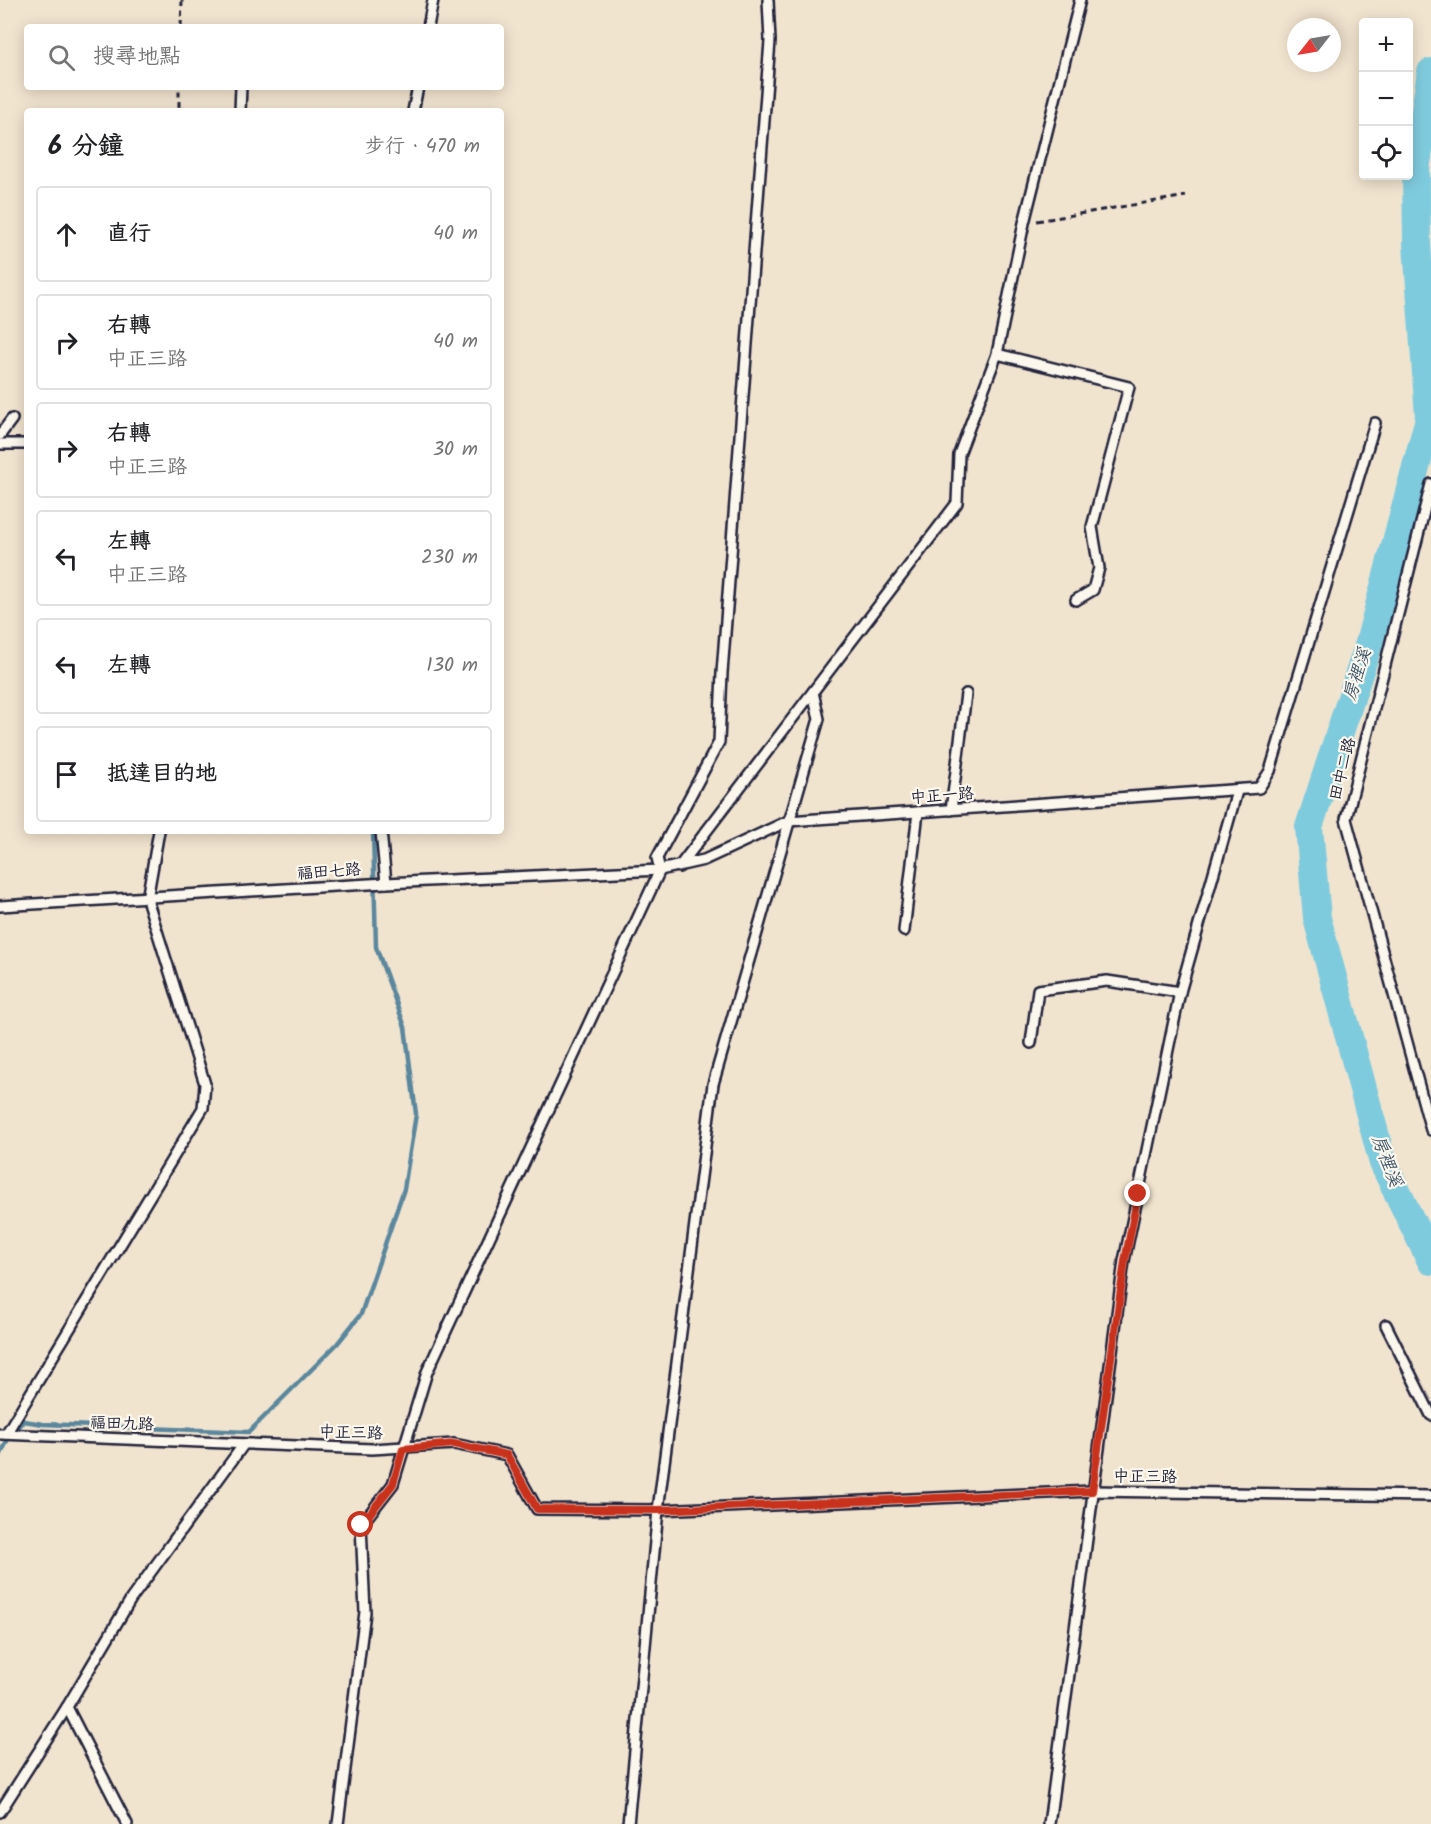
<!DOCTYPE html>
<html lang="zh-TW">
<head>
<meta charset="utf-8">
<style>
	:root { --surface:#fff; --page:#f6f6f6; --text:#202124; --muted:#757577; --line:#e0e0e0 }
	body { margin:0; font-family:Kalam,"LXGW WenKai TC",sans-serif; background:var(--page); color:var(--text) }
	.controls { position:absolute; right:18px; top:18px; display:grid; overflow:hidden; border-radius:6px; box-shadow:0 3px 15px #0003 }
	.controls button { width:54px; height:54px; display:grid; place-items:center; padding:0; border:0; border-bottom:2px solid var(--line); background:var(--surface); color:var(--text); font:30px sans-serif }
	.compass { position:absolute; left:1287px; top:18px; width:54px; height:54px; border-radius:50%; background:var(--surface); box-shadow:0 3px 15px #0003; rotate:239deg }
	.stop { position:absolute; width:18px; height:18px; margin:-14px; border:4px solid #c8321e; border-radius:50%; background:#fff }
	.stop.end { background:#c8321e; border-color:#fff; box-shadow:0 2px 6px #0008 }
	.list { margin:0; padding:0; list-style:none }
	h2 { display:flex; justify-content:space-between; align-items:center; height:78px; margin:0; padding:0 24px; font-size:26px }
	h2 small { font-size:20px; font-weight:400; color:var(--muted) }
	.list li { display:grid; grid-template-columns:39px 1fr auto; gap:18px; align-items:center; box-sizing:border-box; height:96px; margin:0 12px 12px; padding:0 12px; border:2px solid var(--line); border-radius:6px }
	.list b { display:block; font-size:22px; white-space:nowrap }
	.list p { margin:0; font-size:20px; white-space:nowrap; color:var(--muted) }
	.list em { font-size:20px; font-style:normal; color:var(--muted) }
	.icon { flex:none; width:33px; height:33px; fill:none; stroke:currentColor; stroke-width:2; stroke-linecap:round; stroke-linejoin:round }
	.map { position:relative; flex:none; width:1431px; height:1824px; overflow:hidden }
	.search { position:absolute; background:var(--surface); box-shadow:0 3px 15px #0003; left:24px; top:24px; width:480px; height:66px; display:flex; align-items:center; gap:15px; box-sizing:border-box; padding:0 21px; border-radius:6px; color:var(--muted); font-size:22px }
	.panel { position:absolute; background:var(--surface); box-shadow:0 3px 15px #0003; left:24px; top:108px; width:480px; height:726px; border-radius:6px }
	.map>svg:first-child { display:block }
</style>
</head>
<body>
<div class="map">
<svg width="1431" height="1824" viewBox="0 0 1431 1824">
	<rect width="100%" height="100%" fill="#f1e4cf"/>
	<filter id="ink" filterUnits="userSpaceOnUse"><feTurbulence type="fractalNoise" baseFrequency=".0167" numOctaves="2"/><feDisplacementMap in="SourceGraphic" scale="12" xChannelSelector="R" yChannelSelector="G"/><feConvolveMatrix kernelMatrix="1 2 1 2 8 2 1 2 1" color-interpolation-filters="sRGB"/></filter>
	<g filter="url(#ink)">
		<g fill="none" stroke-linecap="round" stroke-linejoin="round">
			<path stroke="#5a879d" stroke-width="4.5" d="M0 1456 9 1437 24 1421 43 1424 249 1432 337 1344 361 1314 404 1189 416 1114 405 1027 376 947 373 831"/>
			<path stroke="#7fcbde" stroke-width="28" d="M1431 72 1416 170 1417 244 1429 418 1369 643 1309 827 1317 918 1383 1163 1431 1261"/>
			<g stroke="#22223b" stroke-width="14">
				<g id="service">
					<path d="M428 27 433 0"/>
					<path d="M240 111 241 87"/>
					<path d="M413 111 418 87"/>
					<path d="M997 354 1129 387 1092 527 1099 568 1093 590 1076 600"/>
					<path d="M0 435 12 419"/>
					<path d="M0 444H27"/>
					<path d="M1431 484 1346 819 1431 1130"/>
					<path d="M951 810 966 694"/>
					<path d="M381 831 386 883"/>
					<path d="M679 867 957 503 959 454 997 354 1024 223 1080 0"/>
					<path d="M0 906 386 883 660 870 704 860 788 821 1259 788 1270 771 1375 423"/>
					<path d="M904 931 918 812"/>
					<path d="M1031 1043 1038 990 1107 981 1180 992"/>
					<path d="M1386 1325 1431 1415"/>
					<path d="M0 1434 372 1449 454 1444 507 1455 537 1509 658 1510 1092 1491 1431 1496"/>
					<path d="M6 1434 203 1108 205 1084 147 899 159 831"/>
					<path d="M67 1707 127 1824"/>
					<path d="M0 1812 67 1707 131 1599 244 1444"/>
					<path d="M338 1824 365 1612 361 1525 393 1484 427 1372 660 870 657 858 719 742 722 673 770 41 768 0"/>
					<path d="M628 1824 658 1510 713 1084 819 719 813 692"/>
					<path d="M1049 1824 1124 1261 1180 992 1237 791"/>
				</g>
			</g>
			<g stroke="#22223b" stroke-width="3" stroke-dasharray="6 4.5" stroke-linecap="butt">
				<path d="M181 27 182 0"/>
				<path d="M179 107V87"/>
				<path d="M1037 221 1186 196"/>
			</g>
			<use href="#service" stroke="#fbf7ec" stroke-width="9"/>
		</g>
	</g>
	<g fill="none" stroke-linecap="round" stroke-linejoin="round" filter="url(#ink)">
		<path stroke="#c8321e" stroke-width="8" d="M361 1525 393 1484 403 1449 454 1444 507 1455 537 1509 658 1510 1092 1491 1125 1261 1138 1194"/>
	</g>
	<g text-anchor="middle" dominant-baseline="central" stroke-width="4.5" stroke-linejoin="round" paint-order="stroke">
		<g font-size="16" fill="#22223b" stroke="#fbf7ec">
			<text transform="translate(1343 769) rotate(-76)">田中二路</text>
			<text transform="translate(942 796) rotate(-4)">中正一路</text>
			<text transform="translate(329 872) rotate(-4)">福田七路</text>
			<text transform="translate(122 1424) rotate(2)">福田九路</text>
			<text transform="translate(351 1433) rotate(2)">中正三路</text>
			<text transform="translate(1145 1477) rotate(1)">中正三路</text>
		</g>
		<g font-size="18" font-style="italic" fill="#3e556c" stroke="#fbf7ec">
			<text transform="translate(1358 675) rotate(-72)">房裡溪</text>
			<text transform="translate(1386 1161) rotate(69)">房裡溪</text>
		</g>
	</g>
</svg>
<div class="controls">
<button>+</button>
<button>−</button>
<button><svg class="icon" aria-label="locate" viewBox="0 0 24 24"><circle cx="12" cy="12" r="6"/><path d="M12 2v4M12 18v4M2 12h4M18 12h4"/></svg></button>
</div>
<svg class="compass" viewBox="-18 -18 36 36"><path d="M0-13l5 13h-10z" fill="#e53935"/><path d="M0 13l5-13h-10z" fill="#757577"/></svg>
<div class="stop" style="left:361px;top:1525px"></div>
<div class="stop end" style="left:1138px;top:1194px"></div>
<div class="search"><svg class="icon" aria-label="search" viewBox="0 0 24 24"><circle cx="10" cy="10" r="6"/><path d="M15 15l6 6"/></svg>搜尋地點</div>
<section class="panel">
<h2>6 分鐘<small>步行 · 470 m</small></h2>
<ul class="list">
<li><svg class="icon" aria-label="ahead" viewBox="0 0 24 24"><path d="M12 20V5M6 11l6-6 6 6"/></svg><div><b>直行</b></div><em>40 m</em></li>
<li><svg class="icon" aria-label="right" viewBox="0 0 24 24"><path d="M7 20v-9h11M14 6l5 5-5 5"/></svg><div><b>右轉</b><p>中正三路</p></div><em>40 m</em></li>
<li><svg class="icon" aria-label="right" viewBox="0 0 24 24"><path d="M7 20v-9h11M14 6l5 5-5 5"/></svg><div><b>右轉</b><p>中正三路</p></div><em>30 m</em></li>
<li><svg class="icon" aria-label="left" viewBox="0 0 24 24"><path d="M17 20v-9H6M10 6l-5 5 5 5"/></svg><div><b>左轉</b><p>中正三路</p></div><em>230 m</em></li>
<li><svg class="icon" aria-label="left" viewBox="0 0 24 24"><path d="M17 20v-9H6M10 6l-5 5 5 5"/></svg><div><b>左轉</b></div><em>130 m</em></li>
<li><svg class="icon" aria-label="arrive" viewBox="0 0 24 24"><path d="M6 21V4h12l-3 4 3 4H6"/></svg><div><b>抵達目的地</b></div></li>
</ul>
</section>
</div>
</body>
</html>
